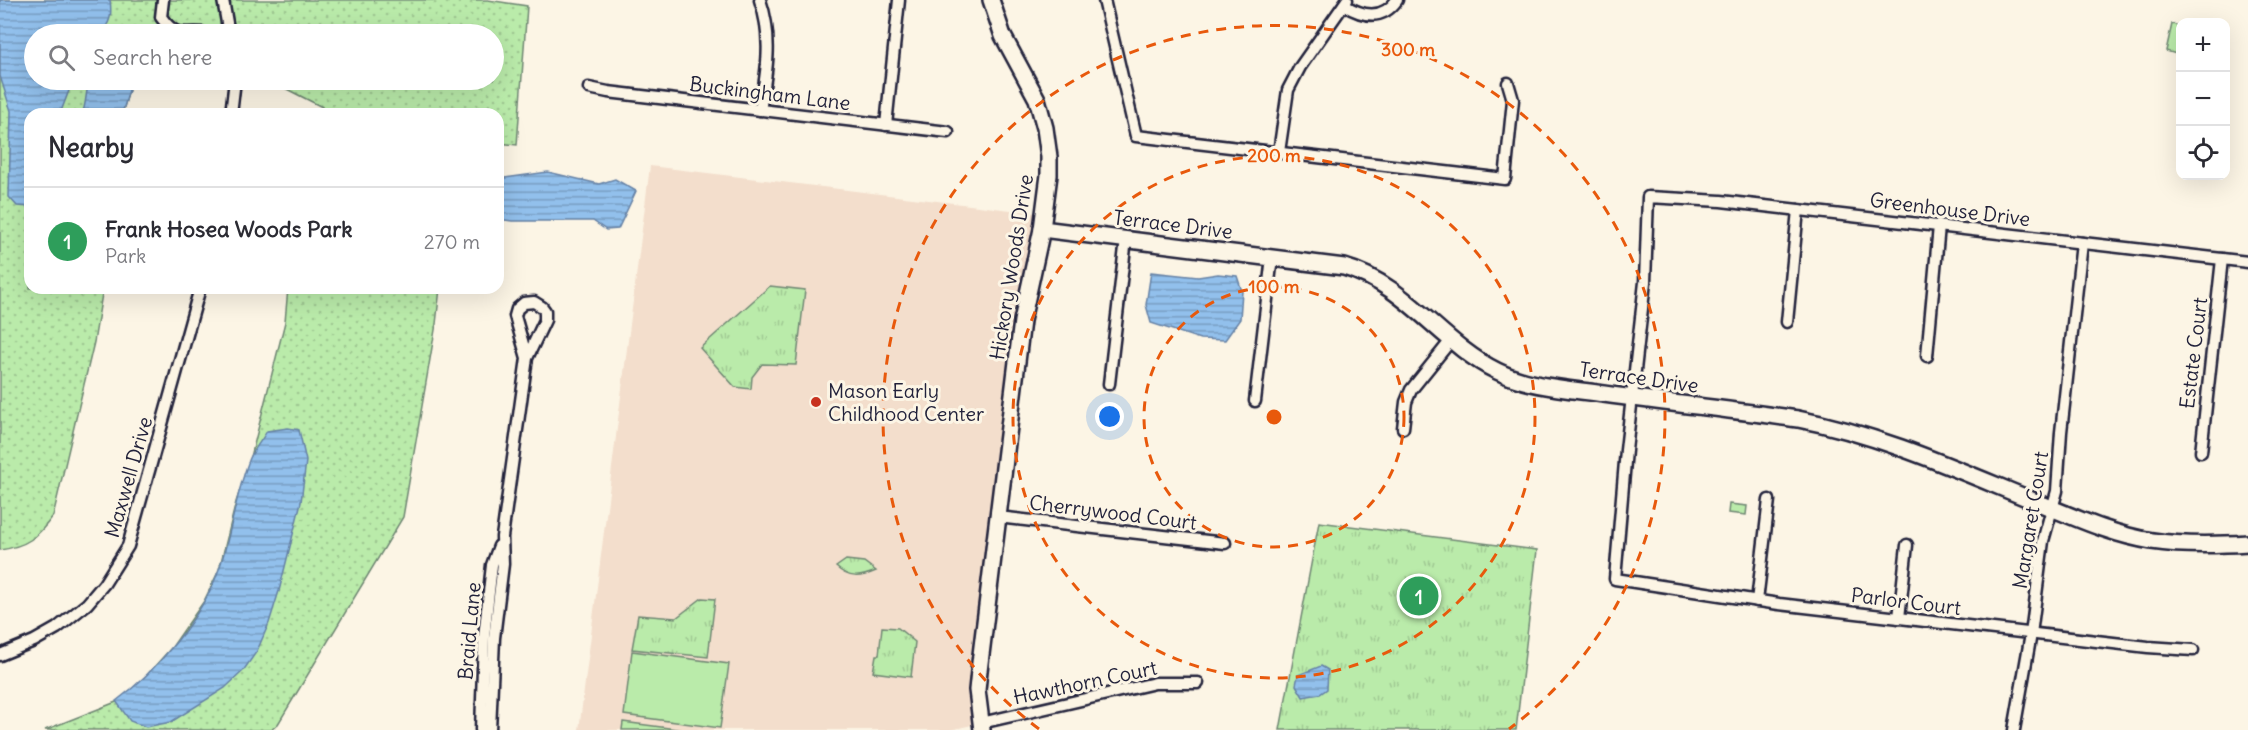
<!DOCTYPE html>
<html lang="en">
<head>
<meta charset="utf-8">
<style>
	:root { --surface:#fff; --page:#f2f2f3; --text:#2b2b33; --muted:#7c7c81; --line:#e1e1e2; --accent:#b45309 }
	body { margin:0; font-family:Delius,sans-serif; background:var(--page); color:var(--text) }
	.controls { position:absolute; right:18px; top:18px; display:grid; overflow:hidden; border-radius:12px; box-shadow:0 6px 24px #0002 }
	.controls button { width:54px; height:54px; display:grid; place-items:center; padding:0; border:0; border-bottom:2px solid var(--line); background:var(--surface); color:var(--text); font:30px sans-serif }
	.you { position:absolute; left:1110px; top:417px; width:21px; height:21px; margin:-15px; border:4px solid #fff; border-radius:50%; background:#1a73e8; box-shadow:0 0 0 9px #1a73e833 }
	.badge { display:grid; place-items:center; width:39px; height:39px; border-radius:50%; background:var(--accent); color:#fff; font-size:20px; font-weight:700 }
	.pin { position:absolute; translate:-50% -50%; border:3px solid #fff; box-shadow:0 2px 6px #0006 }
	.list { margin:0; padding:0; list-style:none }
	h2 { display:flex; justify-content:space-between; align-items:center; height:78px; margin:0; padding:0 24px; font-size:26px }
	h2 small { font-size:20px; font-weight:400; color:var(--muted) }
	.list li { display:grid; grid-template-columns:39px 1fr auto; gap:18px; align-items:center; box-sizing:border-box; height:108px; padding:0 24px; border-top:2px solid var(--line) }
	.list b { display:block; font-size:22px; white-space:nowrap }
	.list p { margin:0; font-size:20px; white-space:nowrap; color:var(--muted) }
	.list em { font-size:20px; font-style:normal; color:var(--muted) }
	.icon { flex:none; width:33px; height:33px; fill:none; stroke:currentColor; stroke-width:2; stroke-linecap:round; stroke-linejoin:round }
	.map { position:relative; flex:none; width:2248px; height:730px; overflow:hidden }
	.search { position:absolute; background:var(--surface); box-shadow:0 6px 24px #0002; left:24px; top:24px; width:480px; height:66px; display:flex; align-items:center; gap:15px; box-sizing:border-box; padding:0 21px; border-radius:33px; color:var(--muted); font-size:22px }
	.panel { position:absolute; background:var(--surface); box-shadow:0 6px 24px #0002; left:24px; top:108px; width:480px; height:186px; border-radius:18px }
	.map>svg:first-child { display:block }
</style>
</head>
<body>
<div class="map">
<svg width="2248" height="730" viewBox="0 0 2248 730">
	<defs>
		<pattern id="grass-dots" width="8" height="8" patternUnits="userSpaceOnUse" patternTransform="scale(1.5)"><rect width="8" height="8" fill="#baebaa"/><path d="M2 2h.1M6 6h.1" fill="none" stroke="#a0c993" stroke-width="1.8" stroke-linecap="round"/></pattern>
		<pattern id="park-tufts" width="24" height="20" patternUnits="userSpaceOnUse" patternTransform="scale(1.5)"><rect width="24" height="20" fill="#baebaa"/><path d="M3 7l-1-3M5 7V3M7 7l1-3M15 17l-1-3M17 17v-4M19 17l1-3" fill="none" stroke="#a0c993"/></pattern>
		<pattern id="water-rules" width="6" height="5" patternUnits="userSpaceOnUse" patternTransform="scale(1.5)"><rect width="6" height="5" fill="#92c0ec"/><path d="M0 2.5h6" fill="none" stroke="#779cc0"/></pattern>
	</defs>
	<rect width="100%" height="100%" fill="#fcf5e5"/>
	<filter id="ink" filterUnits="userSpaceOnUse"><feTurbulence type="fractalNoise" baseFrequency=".0167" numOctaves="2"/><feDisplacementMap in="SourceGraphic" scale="12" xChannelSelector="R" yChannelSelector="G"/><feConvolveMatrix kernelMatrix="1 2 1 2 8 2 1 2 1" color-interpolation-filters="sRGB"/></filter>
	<g filter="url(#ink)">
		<path fill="#f3decc" d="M650 166 1043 214 1026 302 981 723 950 730H579Z"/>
		<g fill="url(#grass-dots)" stroke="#6e8672" stroke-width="1.5">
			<path d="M0 0H488L527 6 517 145 498 143V114H320L322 107 269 80H494V34H34V80H132L122 114H30V288H103L94 342 53 516C37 538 27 546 0 550Z"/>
			<path d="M288 288H440L436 324 403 517 278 724 271 730H45L116 702 136 687 172 647 204 601 219 570 236 502 251 457 285 322Z"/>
		</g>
		<g fill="url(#park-tufts)" stroke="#6e8672" stroke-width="1.5">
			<path d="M770 286 805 290 796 365 762 364 752 377 751 389 735 387 700 348Z"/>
			<path d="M1319 522 1537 550 1516 730H1280Z"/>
			<path d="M846 560 864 562 876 571C860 578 849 579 836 567Z"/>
			<path d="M702 598 715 599 708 657 632 649 638 615 676 618Z"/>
			<path d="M882 627 898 628 915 642 911 677 873 672 876 655H879Z"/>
		</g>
		<g fill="#baebaa" stroke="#6e8672" stroke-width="1.5">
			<path d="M2172 24 2180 26V55L2166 51Z"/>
			<path d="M1729 504 1747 506 1746 515 1728 513Z"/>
			<path d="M632 651 729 664 720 728 624 715Z"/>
			<path d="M623 722 684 730H622Z"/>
		</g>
		<g fill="url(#water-rules)" stroke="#6581a5" stroke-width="1.5">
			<path d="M0 0H110C112 14 111 24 99 34H34V80H73L60 114H30V207L17 206 9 197 11 111 0 76Z"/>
			<path d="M90 80H132L122 114H82C87 103 85 91 90 80Z"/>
			<path d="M548 172 599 184 615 179 636 191 618 229 606 230 593 221H512L498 219V179Z"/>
			<path d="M1151 272 1198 277 1218 274 1237 276 1242 291 1240 319 1225 340 1200 339 1151 323 1146 305Z"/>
			<path d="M288 428 299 430 306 461 301 502 279 591 269 623 257 651 243 671 225 688 171 722 146 727 130 721 116 701C156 672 203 616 219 569 232 533 235 494 250 458 254 449 262 440 267 431Z"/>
			<path d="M1321 666 1328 670 1327 689 1320 694 1303 697 1296 685 1298 675Z"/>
		</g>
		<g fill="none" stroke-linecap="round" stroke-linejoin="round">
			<g stroke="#22223b" stroke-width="15">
				<g id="street">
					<path d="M163 0 161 17C179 42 184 29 209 34"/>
					<path d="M223 0 229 34"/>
					<path d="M760 0C773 37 767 72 760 110"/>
					<path d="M1104 0 1136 136 1505 179 1513 100 1508 83"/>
					<path d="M1344 5C1362 16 1382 21 1397 0"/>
					<path d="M589 88 608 92 948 132"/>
					<path d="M231 114 235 80"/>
					<path d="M886 125 899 0"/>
					<path d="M1279 152 1288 90 1300 67 1347 0"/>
					<path d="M1787 322 1798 210"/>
					<path d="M1927 356 1939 226"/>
					<path d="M1109 384 1126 239"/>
					<path d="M1255 401 1272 257"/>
					<path d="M1403 428 1406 402 1411 390 1452 339"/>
					<path d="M2201 452 2222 259"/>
					<path d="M998 517 1225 543"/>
					<path d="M1757 601 1769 500"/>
					<path d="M1899 618 1907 545"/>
					<path d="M2193 650 2148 647 1779 604 1615 579 1626 450 1645 282 1648 197 1721 201 2248 262"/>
					<path d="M0 655 34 641 57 628 87 604 104 584 128 546 200 288"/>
					<path d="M981 723 1155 683H1198"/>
					<path d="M481 730 484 637 492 565 499 546"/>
					<path d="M490 730 494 638 503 564 502 537 527 358 545 320V311L542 307 534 302 524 303 517 309 515 316 527 358"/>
					<path d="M2014 730 2031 634 2043 541 2057 491 2061 432 2082 243"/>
				</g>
			</g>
			<g stroke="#22223b" stroke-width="20">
				<g id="secondary">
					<path d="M1042 229 1344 267C1406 284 1441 344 1497 371 1529 387 1569 389 1604 394 1668 403 1733 410 1798 419 1882 435 1960 471 2039 503 2076 518 2113 535 2152 541 2184 546 2216 545 2248 543"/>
					<path d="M982 730 977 690 979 671 1022 321 1042 229 1049 175V157L1045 128 1037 99 1003 36 991 0"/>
				</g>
			</g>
			<use href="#street" stroke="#fcf5e5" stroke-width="10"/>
			<use href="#secondary" stroke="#fcf5e5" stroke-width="15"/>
		</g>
	</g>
	<g fill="none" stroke="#e8590c" stroke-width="3" stroke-dasharray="10 8">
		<circle cx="1274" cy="417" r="130"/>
		<circle cx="1274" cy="417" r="261"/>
		<path d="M1039 729A391 391 0 1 1 1509 729"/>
	</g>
	<circle fill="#c8321e" stroke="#fcf5e5" stroke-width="2" cx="816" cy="402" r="6"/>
	<g text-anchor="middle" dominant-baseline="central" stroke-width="6" stroke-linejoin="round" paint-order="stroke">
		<g font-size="20" fill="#22223b" stroke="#fcf5e5">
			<text transform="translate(770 93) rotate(7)">Buckingham Lane</text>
			<text transform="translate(1950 209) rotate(7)">Greenhouse Drive</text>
			<text transform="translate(1173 224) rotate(7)">Terrace Drive</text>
			<text transform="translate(1011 267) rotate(-81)">Hickory Woods Drive</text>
			<text transform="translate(2193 353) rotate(-83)">Estate Court</text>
			<text transform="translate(1639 377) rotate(8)">Terrace Drive</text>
			<text transform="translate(128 477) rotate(-74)">Maxwell Drive</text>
			<text transform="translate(1113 512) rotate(7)">Cherrywood Court</text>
			<text transform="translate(2030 520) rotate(-81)">Margaret Court</text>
			<text transform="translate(1906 601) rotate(7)">Parlor Court</text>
			<text transform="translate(469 631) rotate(-85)">Braid Lane</text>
			<text transform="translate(1085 682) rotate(-12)">Hawthorn Court</text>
		</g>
		<g font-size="20" fill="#22223b" stroke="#fcf5e5" text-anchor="start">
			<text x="828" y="390">Mason Early<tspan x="828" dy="23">Childhood Center</tspan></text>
		</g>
	</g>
	<circle cx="1274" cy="417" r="9" fill="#e8590c" stroke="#fcf5e5" stroke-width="3"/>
	<g font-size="18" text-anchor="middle" font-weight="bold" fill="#e8590c" stroke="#fcf5e5" stroke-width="6" stroke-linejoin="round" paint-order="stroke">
		<text x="1408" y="56">300 m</text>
		<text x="1274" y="162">200 m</text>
		<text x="1274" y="293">100 m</text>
	</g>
</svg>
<div class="controls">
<button>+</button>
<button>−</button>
<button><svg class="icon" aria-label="locate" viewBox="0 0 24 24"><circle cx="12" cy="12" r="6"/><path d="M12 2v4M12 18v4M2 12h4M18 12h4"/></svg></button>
</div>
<div class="you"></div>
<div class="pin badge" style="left:1419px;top:596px;background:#2e9e5b">1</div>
<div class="search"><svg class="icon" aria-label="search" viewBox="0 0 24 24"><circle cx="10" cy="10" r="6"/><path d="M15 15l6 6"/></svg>Search here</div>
<section class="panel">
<h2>Nearby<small></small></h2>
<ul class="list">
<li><span class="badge" style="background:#2e9e5b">1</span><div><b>Frank Hosea Woods Park</b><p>Park</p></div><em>270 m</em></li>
</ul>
</section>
</div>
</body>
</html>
